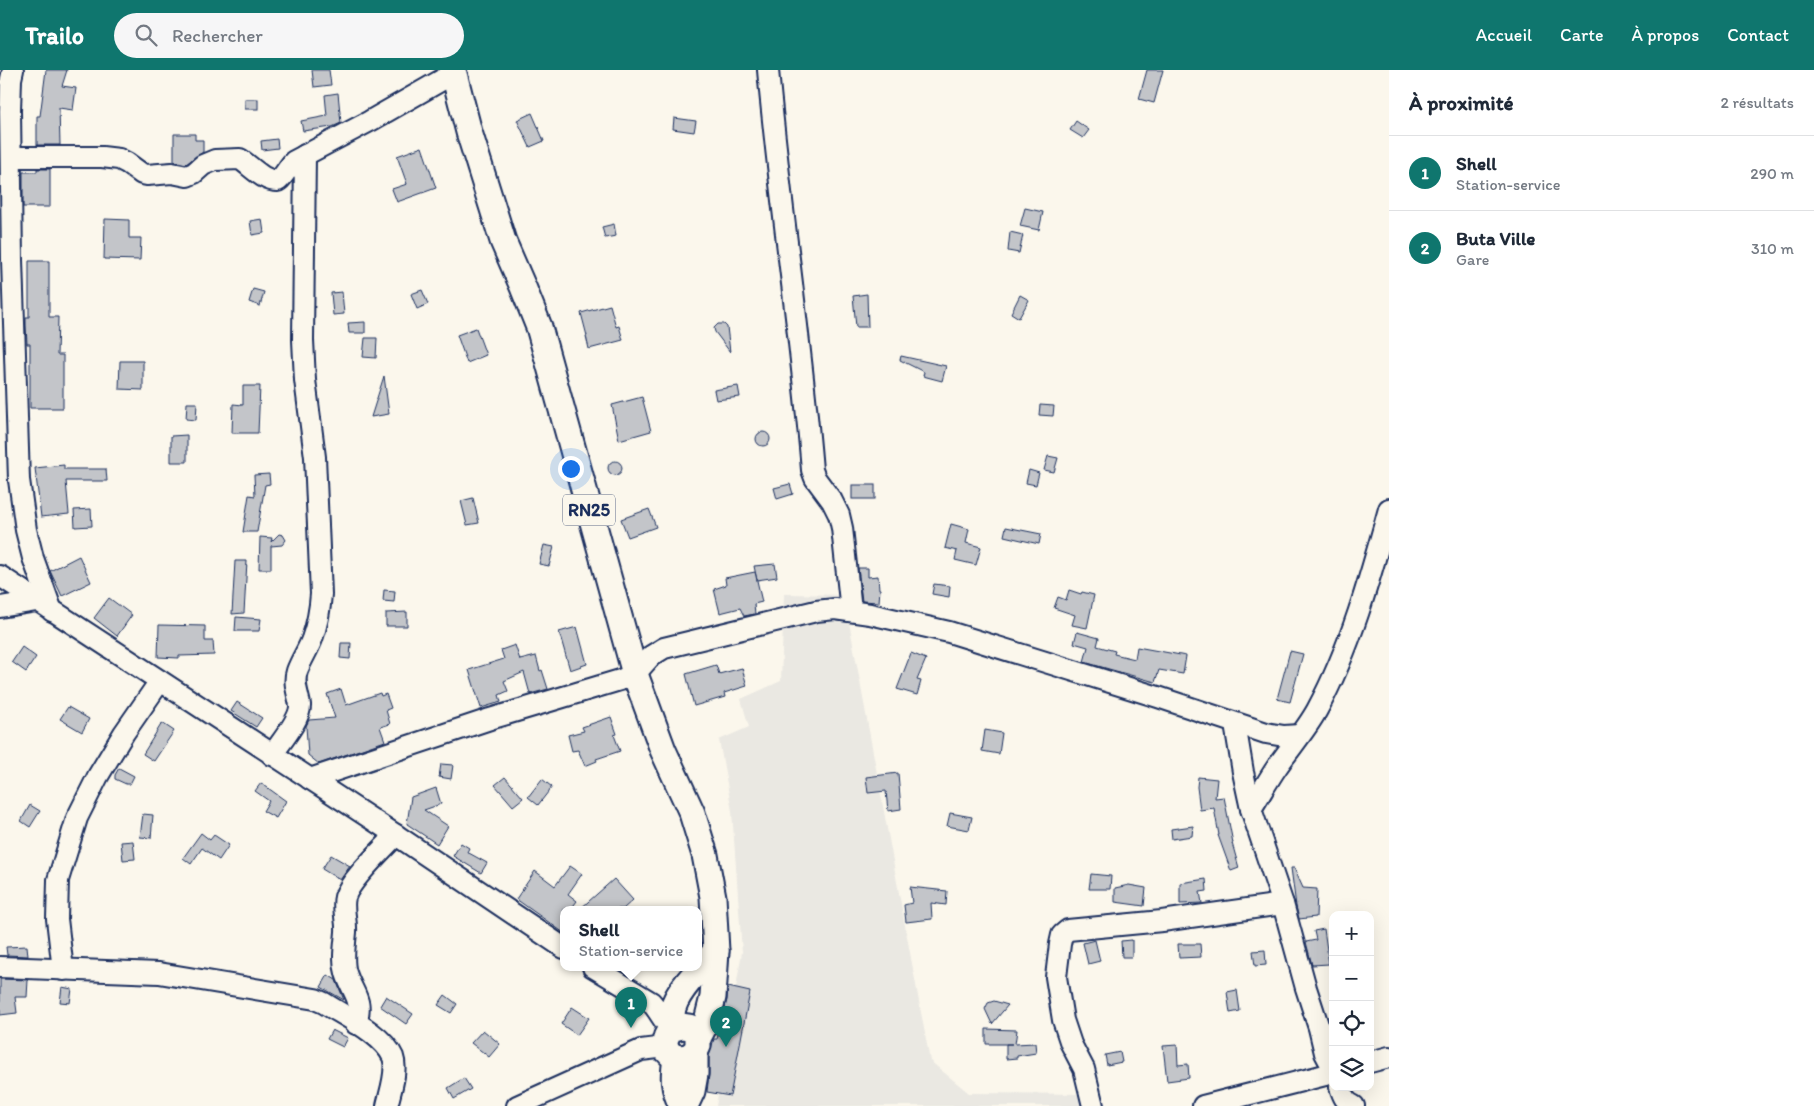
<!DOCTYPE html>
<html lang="fr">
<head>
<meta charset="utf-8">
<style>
	:root { --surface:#fff; --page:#f6f6f7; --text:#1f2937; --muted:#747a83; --line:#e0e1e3; --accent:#0f766e }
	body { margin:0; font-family:Itim,sans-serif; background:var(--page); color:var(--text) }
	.controls { position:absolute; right:15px; bottom:15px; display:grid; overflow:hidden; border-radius:10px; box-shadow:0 5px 20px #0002 }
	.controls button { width:45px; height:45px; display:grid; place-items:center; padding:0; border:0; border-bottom:1px solid var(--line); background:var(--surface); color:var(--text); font:25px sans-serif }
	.you { position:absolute; left:570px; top:398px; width:18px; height:18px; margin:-12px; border:4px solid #fff; border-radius:50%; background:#1a73e8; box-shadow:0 0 0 8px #1a73e833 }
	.badge { display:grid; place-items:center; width:32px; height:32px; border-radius:50%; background:var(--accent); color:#fff; font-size:16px; font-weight:700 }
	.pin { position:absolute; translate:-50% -41px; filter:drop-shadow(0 1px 2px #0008) }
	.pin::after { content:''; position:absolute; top:26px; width:18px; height:15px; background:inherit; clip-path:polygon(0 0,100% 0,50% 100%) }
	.popup { position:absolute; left:560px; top:836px; width:142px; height:65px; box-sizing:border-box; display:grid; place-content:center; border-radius:10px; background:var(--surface); filter:drop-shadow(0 1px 4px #0005); font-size:16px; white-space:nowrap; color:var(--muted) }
	.popup b { font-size:19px; color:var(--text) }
	.popup::after { content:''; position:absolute; left:50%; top:100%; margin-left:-10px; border:10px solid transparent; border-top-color:var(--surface) }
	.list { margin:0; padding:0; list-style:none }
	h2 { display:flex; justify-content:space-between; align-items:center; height:65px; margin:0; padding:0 20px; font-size:21px }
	h2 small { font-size:16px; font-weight:400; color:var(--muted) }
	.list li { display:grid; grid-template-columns:32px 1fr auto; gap:15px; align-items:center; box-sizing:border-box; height:75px; padding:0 20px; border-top:1px solid var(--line) }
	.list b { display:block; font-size:19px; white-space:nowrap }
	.list p { margin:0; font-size:16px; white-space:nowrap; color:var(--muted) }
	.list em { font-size:16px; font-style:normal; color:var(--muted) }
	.icon { flex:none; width:28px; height:28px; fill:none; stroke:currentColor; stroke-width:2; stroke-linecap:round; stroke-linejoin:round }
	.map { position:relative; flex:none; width:1389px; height:1036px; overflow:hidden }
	header { display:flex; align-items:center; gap:30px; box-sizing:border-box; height:70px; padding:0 25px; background:var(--accent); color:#fff }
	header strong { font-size:24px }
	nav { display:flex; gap:28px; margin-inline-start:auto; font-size:18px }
	.search { width:350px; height:45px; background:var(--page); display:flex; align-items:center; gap:12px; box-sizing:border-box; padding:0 18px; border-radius:28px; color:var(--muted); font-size:19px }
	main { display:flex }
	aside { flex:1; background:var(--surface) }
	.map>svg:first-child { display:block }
</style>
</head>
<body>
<header>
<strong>Trailo</strong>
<div class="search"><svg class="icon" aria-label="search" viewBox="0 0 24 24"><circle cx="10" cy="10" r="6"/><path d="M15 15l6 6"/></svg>Rechercher</div>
<nav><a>Accueil</a><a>Carte</a><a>À propos</a><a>Contact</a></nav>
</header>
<main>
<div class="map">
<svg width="1389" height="1036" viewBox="0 0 1389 1036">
	<rect width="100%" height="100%" fill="#fbf7ec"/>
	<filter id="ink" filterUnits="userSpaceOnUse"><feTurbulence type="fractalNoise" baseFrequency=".02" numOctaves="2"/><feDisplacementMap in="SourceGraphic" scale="10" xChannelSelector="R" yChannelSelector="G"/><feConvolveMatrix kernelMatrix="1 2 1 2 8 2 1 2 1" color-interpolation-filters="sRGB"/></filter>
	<g filter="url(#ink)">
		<path fill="#eae8e2" d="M784 524 844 525 930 991 969 1023 1085 1024 1084 1036H716L742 882 732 741 719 670 749 657 741 629 781 611Z"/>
		<g fill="#c3c5c9" stroke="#1b2f5e">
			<path d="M46 0H67L62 16 76 18 73 40 59 38 60 75H37V46H40Z"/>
			<path d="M312 0H329L331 15 314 17Z"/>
			<path d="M1147 0H1163L1154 33 1139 29Z"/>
			<path d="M338 23 341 53 332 57 303 61 301 51 327 46 325 25Z"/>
			<rect x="245" y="29" width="13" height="10"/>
			<path d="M532 43 544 71 530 77 517 50Z"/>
			<path d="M674 48 696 51 694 62 673 59Z"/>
			<path d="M1076 51 1089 60 1083 68 1070 60Z"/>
			<path d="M174 64H195V70H203V82L186 94 174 91Z"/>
			<path d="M277 69 278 78 262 80 261 71Z"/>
			<path d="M422 77 436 118 397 132 392 119 407 114 397 86Z"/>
			<path d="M37 99H50V137H23V102H37Z"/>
			<path d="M1025 138 1043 142 1039 160 1020 156Z"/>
			<path d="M105 149 129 150V168H141L140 190 104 189Z"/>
			<path d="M262 149 264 163 252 165 250 151Z"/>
			<path d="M614 154 616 166 605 168 602 157Z"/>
			<path d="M1010 162 1023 165 1019 183 1008 181Z"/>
			<path d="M29 191H49V247H58L57 285H63V338H30V274H27L26 255V247H29Z"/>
			<path d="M253 219 264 222 260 236 249 232Z"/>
			<path d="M422 220 428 234 417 239 411 224Z"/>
			<path d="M342 222 344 244 333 245 331 223Z"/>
			<path d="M867 224 868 257H856L853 226Z"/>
			<path d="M1020 225 1029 230 1019 248 1011 243Z"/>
			<path d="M610 235 616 257 619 256 623 270 589 279 586 266H587L581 243Z"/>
			<path d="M365 252V263H349L348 253Z"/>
			<path d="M718 254H724L727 257 730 282 715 262 714 258Z"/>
			<path d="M476 258 486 285 467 293 457 265Z"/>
			<path d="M365 268H377L376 288 363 287Z"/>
			<path d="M901 286 946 296 942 311 923 306 924 302 900 290Z"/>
			<path d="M120 291H143V320L119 319Z"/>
			<path d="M384 306 389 344 371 347Z"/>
			<path d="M243 316H260L258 363H232L233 334 243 335Z"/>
			<path d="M738 316 740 327 716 330 714 320Z"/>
			<path d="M642 327 651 361 619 370 612 335Z"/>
			<path d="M187 333H197L196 350 186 349Z"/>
			<path d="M1040 335 1054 336 1053 346 1039 345Z"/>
			<circle cx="763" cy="369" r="7"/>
			<path d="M187 365V392H171V366Z"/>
			<path d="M1048 386 1058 388 1054 402 1044 400Z"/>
			<circle cx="615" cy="398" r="7"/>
			<path d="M64 395V399H106L107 411H66L69 444 41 447 35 398Z"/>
			<path d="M1029 400 1039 403 1036 415 1026 413Z"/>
			<path d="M269 404 270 414 265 415 257 462H243L249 425 255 426 254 405Z"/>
			<path d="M790 414 793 424 777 429 774 418Z"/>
			<rect x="852" y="415" width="23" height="14"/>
			<path d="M473 428 479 453 467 455 461 431Z"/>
			<path d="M91 439 92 456 75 457 74 440Z"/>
			<path d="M649 439 656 457 628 467 621 449Z"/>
			<path d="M951 454 969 459 966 473 981 477 976 495 955 490 957 481 945 478Z"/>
			<path d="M1006 457 1041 464 1039 474 1004 466Z"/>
			<path d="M279 464 283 465 286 470 282 475 271 476V499H259L260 467 272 468 271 472Z"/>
			<path d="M544 475 554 477 549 496 539 494Z"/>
			<path d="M79 486 91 512 62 526 50 501Z"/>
			<path d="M235 491H247L244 543 232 544Z"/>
			<path d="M775 494 777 507 757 510 754 496Z"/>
			<path d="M858 498H868V507L878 506 879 519H880L879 532 862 531Z"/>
			<path d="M755 502 762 532 754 534 755 544 744 546 740 538 720 543 714 519 726 515 725 508Z"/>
			<path d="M934 514 950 516 949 527 932 524Z"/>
			<path d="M384 520 395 521 394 532 383 531Z"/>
			<path d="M1069 520 1081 524 1082 522 1094 525 1087 558 1072 555 1075 545 1054 538 1058 527 1066 530Z"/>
			<path d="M109 528 132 545 117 566 94 548Z"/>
			<path d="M407 542V556H386V543Z"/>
			<path d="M236 547 261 549 259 561H235Z"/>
			<path d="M159 555 205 556V571H213L214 585 179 586V588L158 587Z"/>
			<path d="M577 557 587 594 570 600 559 562Z"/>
			<path d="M1077 562 1099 568 1097 576 1115 581 1114 584 1135 589 1137 577 1186 586 1183 604 1159 600 1155 612 1084 592 1088 577 1074 573Z"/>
			<path d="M341 573H351L350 589 340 588Z"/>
			<path d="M515 575 520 590 536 586 540 601 542 600 548 619 530 624 524 602 504 611 508 621 499 625 501 632 481 638 469 600 504 589 501 580Z"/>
			<path d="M22 577 36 587 26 602 12 592Z"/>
			<path d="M1290 581 1303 584 1290 632 1277 629Z"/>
			<path d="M911 583 926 589 917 610 921 611 917 625 897 619Z"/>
			<path d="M716 595 719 604 742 598 747 616 724 623 725 627 694 636 686 604Z"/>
			<path d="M341 619 346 635 380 623 381 626 386 624 391 638 386 640 390 654 380 657 385 671 319 694 308 685 306 656 309 650 335 648 327 624Z"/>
			<path d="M237 632 262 648 256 657 231 641Z"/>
			<path d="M68 637 89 649 82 662 60 649Z"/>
			<path d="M611 647 617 664 614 665 620 681 596 689 597 691 585 696 578 680 572 681 568 665 584 661 582 657Z"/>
			<path d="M162 653 174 661 154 691 143 684Z"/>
			<path d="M985 660 1002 663 999 684 982 681Z"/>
			<path d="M441 694 453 695 451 709 439 707Z"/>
			<path d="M119 698 134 706 130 714H126L115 709V705Z"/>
			<path d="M898 703 901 739 888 741 886 721 868 723 866 707Z"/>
			<path d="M505 707 523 728 513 736 495 715Z"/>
			<path d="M1198 707 1217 709 1215 728 1224 727 1233 773H1232L1239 798 1231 801 1218 765H1219L1214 738 1200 740 1197 717Z"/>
			<path d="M542 709 552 717 538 735 528 727Z"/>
			<path d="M261 713 286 731 276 748 263 741 269 731 255 721Z"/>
			<path d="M436 718 441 734 424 740 448 756 437 774 407 754 411 727Z"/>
			<path d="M30 735 40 741 30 757 21 751Z"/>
			<path d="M950 743 972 747 969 760 947 756Z"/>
			<path d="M143 744 153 745 151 768 140 767Z"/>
			<path d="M1193 756 1192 766 1172 769 1171 759Z"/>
			<path d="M201 763 210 770 214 765 229 775 219 790 202 778 191 794 183 788Z"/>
			<path d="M133 771 135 789 123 790 121 772Z"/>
			<path d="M461 773 469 778 467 782 487 793 481 803 453 786Z"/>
			<path d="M331 785 350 796 340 810 322 799Z"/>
			<path d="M570 796 582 804 568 824 577 831 571 839H564V863L516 829 535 801 555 816Z"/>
			<path d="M1291 798H1294L1303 818 1317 819 1316 847 1299 849 1296 836Z"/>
			<path d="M1091 804 1111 806 1110 819H1089Z"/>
			<path d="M614 809 633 830 623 839H580Z"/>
			<path d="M1206 809 1207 821 1200 822 1202 833 1180 834V813Z"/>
			<path d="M1129 815 1146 818 1144 836 1115 832V818Z"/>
			<path d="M910 817 947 821 946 835 931 833 932 849 906 852 904 835 912 833Z"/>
			<path d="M1324 859 1329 894 1312 895 1306 872 1316 870 1314 861Z"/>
			<path d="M1095 870 1100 891 1088 894 1083 873Z"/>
			<path d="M1132 870V887H1122L1121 871Z"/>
			<path d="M1178 874H1200L1201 887 1179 888Z"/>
			<path d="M27 876 28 886 7 885 6 877Z"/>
			<path d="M1265 880 1266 895 1255 896 1253 881Z"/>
			<path d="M328 905 336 910 344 930 321 917Z"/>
			<path d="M0 909 28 910 27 927H15L17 943 0 945Z"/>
			<path d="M62 917 72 919 70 933 60 932Z"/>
			<path d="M728 917 750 922 730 1026 707 1022 709 1004V985L714 969H717L727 930Z"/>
			<path d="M1237 920 1240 941 1230 943 1227 922Z"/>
			<path d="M445 925 457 934 451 943 438 935Z"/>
			<path d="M386 926 413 944 406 954 380 936Z"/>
			<path d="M994 931 1008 935 992 954 985 939 988 933Z"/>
			<path d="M572 937 589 948 577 965 561 954Z"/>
			<path d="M986 959 1017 960 1015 974 1035 973 1036 983 1017 986V988L1006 989V974H1012H986Z"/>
			<path d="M332 960 348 968 343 977 327 969Z"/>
			<path d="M483 960 500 974 489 987 471 973Z"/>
			<path d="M1177 975 1178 995 1188 994 1189 1008 1167 1011 1163 976Z"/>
			<path d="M1120 982 1122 992 1107 995 1105 985Z"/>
			<path d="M464 1008 471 1019 454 1029 448 1018Z"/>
		</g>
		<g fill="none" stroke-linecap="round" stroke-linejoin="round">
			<g stroke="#1b2f5e" stroke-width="24">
				<g id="minor">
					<path d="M13 0 11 9 10 41 12 190 19 410 26 460 33 488 52 541"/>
					<path d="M768 0C780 134 801 266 812 400L815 408 832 431 839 445 842 458 851 541"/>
					<path d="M11 87H102L119 89 127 93 142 104 147 105 172 103 187 106 194 103 203 95 215 90 240 89C252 97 263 111 278 111 285 105 288 97 294 91L370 51 454 3"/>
					<path d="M0 506 396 765 564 878"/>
					<path d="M0 537 37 531"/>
					<path d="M1235 654 1243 702 1251 739 1283 834 1306 918 1319 958 1325 983 1333 998"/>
					<path d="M272 685C280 673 301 649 300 635 298 623 293 613 297 601 301 590 308 580 312 569 317 555 320 539 321 524L315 387 305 310 303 270 305 85"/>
					<path d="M310 709 490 649 620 610 635 604 651 586 664 578 816 541 835 539 870 544 949 562 1158 627 1266 663 1284 666 1300 665"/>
					<path d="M1251 739C1260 725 1268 710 1277 697 1290 678 1306 660 1317 640 1351 577 1370 508 1389 439"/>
					<path d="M0 897 159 903 315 929 324 933C344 946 383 964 393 987 398 1001 390 1022 387 1036"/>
					<path d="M593 897 651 932C659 941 663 951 671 959"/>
					<path d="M63 900 57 849 58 810 77 748 98 706 124 663 160 611"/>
					<path d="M356 954C364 929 353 925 346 903 342 890 345 875 346 862 347 851 342 838 345 827 350 810 383 779 396 765"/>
					<path d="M1370 992 1389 987"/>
					<path d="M1340 1017C1343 1026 1345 1032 1354 1036"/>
					<path d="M517 1036 641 980 666 977"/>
					<path d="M1093 1036 1084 999 1071 974 1063 950 1056 907 1060 874 1062 865 1068 860 1162 851 1283 834"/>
					<path d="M1203 1036 1333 1003"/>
				</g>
			</g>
			<g stroke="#1b2f5e" stroke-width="29">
				<g id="major">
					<path d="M453 0 469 62 503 171 523 217 539 257 635 604 663 680 692 743 705 785 713 827 716 881 713 927 707 951 698 968V976L695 982V1004L692 1021 685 1036"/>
					<path d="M675 957C674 953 672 949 672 945 672 924 703 896 716 881"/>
					<path d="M689 957 682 956 671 959C655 978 676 998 695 982"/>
					<path d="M676 988C673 1008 673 1018 682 1036"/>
				</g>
			</g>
			<use href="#minor" stroke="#fbf7ec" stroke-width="20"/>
			<use href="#major" stroke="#fbf7ec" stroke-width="25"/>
		</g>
	</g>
	<g text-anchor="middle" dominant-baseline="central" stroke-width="4" stroke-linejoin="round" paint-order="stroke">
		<rect fill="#fbf7ec" stroke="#5e6b89" stroke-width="1" x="563" y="424.5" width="52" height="31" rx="4"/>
		<g font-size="18" font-weight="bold" fill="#1b2f5e">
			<text x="589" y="440">RN25</text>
		</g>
	</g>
</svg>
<div class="controls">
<button>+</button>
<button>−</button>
<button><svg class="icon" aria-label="locate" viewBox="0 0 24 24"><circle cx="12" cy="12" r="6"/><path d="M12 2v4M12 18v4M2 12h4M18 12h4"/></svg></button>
<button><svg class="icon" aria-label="layers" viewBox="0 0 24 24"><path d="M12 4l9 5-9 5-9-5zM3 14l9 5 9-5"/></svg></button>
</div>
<div class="you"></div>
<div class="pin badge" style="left:631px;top:958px">1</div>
<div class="popup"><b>Shell</b>Station-service</div>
<div class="pin badge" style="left:726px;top:977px">2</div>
</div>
<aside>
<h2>À proximité<small>2 résultats</small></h2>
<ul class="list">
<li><span class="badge">1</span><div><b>Shell</b><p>Station-service</p></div><em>290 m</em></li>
<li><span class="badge">2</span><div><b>Buta Ville</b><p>Gare</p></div><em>310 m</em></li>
</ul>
</aside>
</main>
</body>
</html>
